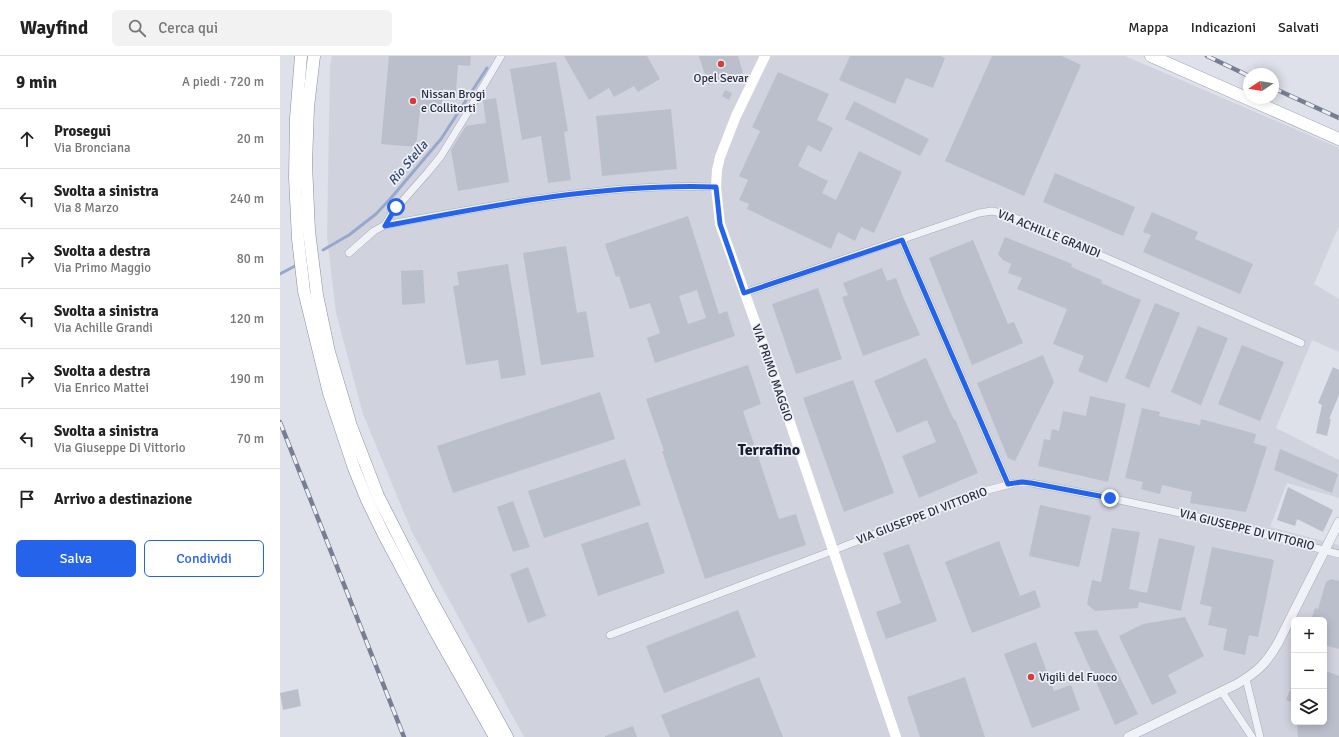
<!DOCTYPE html>
<html lang="it">
<head>
<meta charset="utf-8">
<style>
	:root { --surface:#fff; --page:#f2f2f2; --text:#222; --muted:#767676; --line:#e0e0e0; --accent:#2563eb }
	body { margin:0; font-family:Signika,sans-serif; background:var(--page); color:var(--text) }
	.controls { position:absolute; right:12px; bottom:12px; display:grid; overflow:hidden; border-radius:6px; box-shadow:0 2px 10px #0003 }
	.controls button { width:36px; height:36px; display:grid; place-items:center; padding:0; border:0; border-bottom:1px solid var(--line); background:var(--surface); color:var(--text); font:20px sans-serif }
	.compass { position:absolute; left:963px; top:12px; width:36px; height:36px; border-radius:50%; background:var(--surface); box-shadow:0 2px 10px #0003; rotate:258deg }
	.stop { position:absolute; width:12px; height:12px; margin:-9px; border:3px solid #2563eb; border-radius:50%; background:#fff }
	.stop.end { background:#2563eb; border-color:#fff; box-shadow:0 1px 4px #0008 }
	.list { margin:0; padding:0; list-style:none }
	h2 { display:flex; justify-content:space-between; align-items:center; height:52px; margin:0; padding:0 16px; font-size:17px }
	h2 small { font-size:13px; font-weight:400; color:var(--muted) }
	.list li { display:grid; grid-template-columns:26px 1fr auto; gap:12px; align-items:center; box-sizing:border-box; height:60px; padding:0 16px; border-top:1px solid var(--line) }
	.list b { display:block; font-size:15px; white-space:nowrap }
	.list p { margin:0; font-size:13px; white-space:nowrap; color:var(--muted) }
	.list em { font-size:13px; font-style:normal; color:var(--muted) }
	.actions { display:flex; gap:8px; padding:12px 16px }
	.actions a { flex:1; padding:9px 0; border:1px solid var(--accent); border-radius:6px; text-align:center; font-size:14px; color:var(--accent) }
	.actions .main { background:var(--accent); color:#fff }
	.icon { flex:none; width:22px; height:22px; fill:none; stroke:currentColor; stroke-width:2; stroke-linecap:round; stroke-linejoin:round }
	.map { position:relative; flex:none; width:1059px; height:681px; overflow:hidden }
	header { display:flex; align-items:center; gap:24px; box-sizing:border-box; height:56px; padding:0 20px; background:var(--surface); border-bottom:1px solid var(--line) }
	header strong { font-size:19px }
	nav { display:flex; gap:22px; margin-inline-start:auto; font-size:14px }
	.search { width:280px; height:36px; background:var(--page); display:flex; align-items:center; gap:10px; box-sizing:border-box; padding:0 14px; border-radius:6px; color:var(--muted); font-size:15px }
	main { display:flex }
	aside { flex:1; background:var(--surface) }
	.map>svg:first-child { display:block }
</style>
</head>
<body>
<header>
<strong>Wayfind</strong>
<div class="search"><svg class="icon" aria-label="search" viewBox="0 0 24 24"><circle cx="10" cy="10" r="6"/><path d="M15 15l6 6"/></svg>Cerca qui</div>
<nav><a>Mappa</a><a>Indicazioni</a><a>Salvati</a></nav>
</header>
<main>
<aside>
<h2>9 min<small>A piedi · 720 m</small></h2>
<ul class="list">
<li><svg class="icon" aria-label="ahead" viewBox="0 0 24 24"><path d="M12 20V5M6 11l6-6 6 6"/></svg><div><b>Prosegui</b><p>Via Bronciana</p></div><em>20 m</em></li>
<li><svg class="icon" aria-label="left" viewBox="0 0 24 24"><path d="M17 20v-9H6M10 6l-5 5 5 5"/></svg><div><b>Svolta a sinistra</b><p>Via 8 Marzo</p></div><em>240 m</em></li>
<li><svg class="icon" aria-label="right" viewBox="0 0 24 24"><path d="M7 20v-9h11M14 6l5 5-5 5"/></svg><div><b>Svolta a destra</b><p>Via Primo Maggio</p></div><em>80 m</em></li>
<li><svg class="icon" aria-label="left" viewBox="0 0 24 24"><path d="M17 20v-9H6M10 6l-5 5 5 5"/></svg><div><b>Svolta a sinistra</b><p>Via Achille Grandi</p></div><em>120 m</em></li>
<li><svg class="icon" aria-label="right" viewBox="0 0 24 24"><path d="M7 20v-9h11M14 6l5 5-5 5"/></svg><div><b>Svolta a destra</b><p>Via Enrico Mattei</p></div><em>190 m</em></li>
<li><svg class="icon" aria-label="left" viewBox="0 0 24 24"><path d="M17 20v-9H6M10 6l-5 5 5 5"/></svg><div><b>Svolta a sinistra</b><p>Via Giuseppe Di Vittorio</p></div><em>70 m</em></li>
<li><svg class="icon" aria-label="arrive" viewBox="0 0 24 24"><path d="M6 21V4h12l-3 4 3 4H6"/></svg><div><b>Arrivo a destinazione</b></div></li>
</ul>
<div class="actions"><a class="main">Salva</a><a>Condividi</a></div>
</aside>
<div class="map">
<svg width="1059" height="681" viewBox="0 0 1059 681">
	<rect width="100%" height="100%" fill="#dee1e9"/>
	<path fill="#d0d3de" fill-rule="evenodd" d="M52 0H845L1059 92V170L1034 228 1059 243V296L1032 284 996 372 1059 404V442L1007 427 990 471 1059 489V681H244L132 476 83 358 56 257 47 181 50 10ZM1014 564H1044V666H1014Z"/>
	<g fill="none" stroke-linecap="round" stroke-linejoin="round">
		<g stroke="#97a9cb" stroke-width="3">
			<path d="M43 194 69 179 96 158 111 142 161 83 207 12"/>
			<path d="M0 218 15 210"/>
		</g>
	</g>
	<g fill="#bbbfcc" fill-rule="evenodd">
		<path d="M109 0H191L190 10 178 9 176 35 163 33 161 57 140 55 136 91 101 88Z"/>
		<path d="M284 0H367L380 23 358 36 354 30 334 41 329 32 309 44Z"/>
		<path d="M419 0H458L463 17 428 29Z"/>
		<path d="M570 0H661L665 2 653 32 626 22 615 48 559 24Z"/>
		<path d="M712 0H782L801 9 744 140 665 105Z"/>
		<path d="M276 6 288 75 284 76 291 124 268 127 261 80 242 84 230 13Z"/>
		<path d="M498 16 549 38 537 64 553 72 541 96 528 89 518 110 548 125 542 137 556 144 579 95 622 116 594 177 581 171 575 185 558 176 551 193 467 153 469 148 459 144 468 124 459 120 480 75 472 71Z"/>
		<path d="M445 34 452 37 449 44 442 40Z"/>
		<path d="M216 42 229 126 178 135 171 94 186 70 206 67 203 44Z"/>
		<path d="M574 45 649 83 640 100 565 63Z"/>
		<path d="M391 53 397 113 322 120 316 60Z"/>
		<path d="M775 117 855 151 843 180 763 146Z"/>
		<path d="M872 156 918 176 915 183 973 208 960 238 863 196 871 179 863 176Z"/>
		<path d="M408 160 439 258 447 255 455 280 375 307 367 282 380 277 370 247 350 253 339 220 336 221 325 188ZM417 234 426 262 408 268 399 240Z"/>
		<path d="M725 181 792 208 791 211 822 224 821 227 861 244 827 327 798 315 804 300 773 288 787 253 737 233 742 222 728 217 731 208 723 204 718 198Z"/>
		<path d="M693 184 728 268 734 266 743 287 692 309 649 202Z"/>
		<path d="M286 190 297 257 306 255 314 301 261 309 243 197Z"/>
		<path d="M228 208 246 319 221 323 218 304 186 309 173 230 179 229 177 216Z"/>
		<path d="M602 212 607 225 616 222 623 241 640 279 583 300 562 241 568 239 563 227Z"/>
		<path d="M143 214 145 247 122 249 121 215Z"/>
		<path d="M538 232 562 303 516 318 492 248Z"/>
		<path d="M875 247 900 257 869 332 845 322Z"/>
		<path d="M918 270 948 282 921 349 891 336Z"/>
		<path d="M962 289 1004 306 980 365 938 348Z"/>
		<path d="M763 299 774 326 735 405 728 402 697 327Z"/>
		<path d="M646 302 674 364 675 363 698 417 639 442 622 400 656 386 647 364 617 377 594 325Z"/>
		<path d="M468 309 481 348 463 355 499 463 516 458 526 489 425 523 382 395H384L366 343Z"/>
		<path d="M1053 311 1059 314V339L1049 363H1051L1047 380 1036 377 1042 349 1038 347Z"/>
		<path d="M573 324 614 437 564 456 523 342Z"/>
		<path d="M320 336 335 383 173 437 157 390Z"/>
		<path d="M810 340 846 348 828 426 758 410 764 383 770 384 772 373 779 375 783 355 806 360Z"/>
		<path d="M862 352 880 356 879 360 920 369 921 363 976 378 974 387 987 391 966 456 910 447 912 436 882 429 880 438 861 433 863 426 845 422Z"/>
		<path d="M1000 393 1058 418 1052 437 994 414Z"/>
		<path d="M345 403 361 449 264 482 248 435Z"/>
		<path d="M1008 431 1053 454 1043 476 1017 463 1015 470 997 464Z"/>
		<path d="M233 445 250 491 233 496 217 451Z"/>
		<path d="M760 449 811 460 799 511 749 500Z"/>
		<path d="M368 466 385 517 318 540 301 488Z"/>
		<path d="M832 472 860 476 849 533 867 537 879 482 915 490 901 555 859 546 858 552 815 555 807 548 812 524 821 526Z"/>
		<path d="M719 485 740 540 755 534 761 551 692 577 665 506Z"/>
		<path d="M629 488 657 565 606 583 596 556 621 547 603 497Z"/>
		<path d="M932 491 994 504 978 581 969 579 965 599 943 594 947 573 928 569 932 551 920 548Z"/>
		<path d="M248 511 266 560 248 567 230 518Z"/>
		<path d="M1051 523 1059 525V593L1044 589V564H1031L1035 552 1038 553 1046 526Z"/>
		<path d="M458 554 476 601 384 637 366 590Z"/>
		<path d="M905 561 924 600 888 619 897 637 872 649 839 580 863 568Z"/>
		<path d="M817 574 858 658 835 669 794 576Z"/>
		<path d="M756 586 774 635 791 629 800 654 752 672 724 598Z"/>
		<path d="M1044 614 1059 620V681H1018L1017 666H1044Z"/>
		<path d="M479 621 503 681H390L381 659Z"/>
		<path d="M685 621 705 681H640L627 641Z"/>
		<path d="M1014 625V647L1006 644Z"/>
		<path d="M18 633 21 650 3 654 0 637Z"/>
		<path d="M353 670 357 681H325V680Z"/>
	</g>
	<g fill="none" stroke-linecap="round" stroke-linejoin="round">
		<g stroke="#a7abb6" stroke-width="8">
			<g id="minor">
				<path d="M105 169 112 157 148 116 161 100 188 56 221 0"/>
				<path d="M622 184 728 428"/>
				<path d="M69 197 94 175 105 169C214 149 325 127 436 131"/>
				<path d="M464 237 699 157 712 155 726 158 1021 287"/>
				<path d="M330 579 552 495 704 435 735 427H751L830 442 928 463 1059 498"/>
				<path d="M966 623 980 681"/>
				<path d="M942 636 972 681"/>
			</g>
		</g>
		<g stroke="#a7abb6" stroke-width="10">
			<path id="tertiary" d="M848 681 957 628C977 616 986 608 998 587L1059 466"/>
		</g>
		<g stroke="#9da3b5" stroke-width="13">
			<path id="primary" d="M871 0 1059 83"/>
		</g>
		<g stroke="#858ca0" stroke-width="13">
			<g id="trunk">
				<path d="M21 0 16 62 15 121 18 183 24 235 49 337 74 412 87 444 104 479 154 573 215 681"/>
				<path d="M34 0 28 51 26 108 29 175 37 239 49 296 71 370 98 440 148 538 227 681"/>
			</g>
		</g>
		<use href="#minor" stroke="#f1f2f7" stroke-width="7"/>
		<use href="#tertiary" stroke="#f1f2f7" stroke-width="9"/>
		<path stroke="#fff" stroke-width="10" d="M485 0 456 60 440 101 437 114 436 131 440 168 492 313 616 681"/>
		<use href="#primary" stroke="#fff" stroke-width="12"/>
		<use href="#trunk" stroke="#fff" stroke-width="12"/>
		<g stroke="#777e93" stroke-width="4.5">
			<g id="rail">
				<path d="M927 0 969 20"/>
				<path d="M993 32 1059 62"/>
				<path d="M0 366 124 681"/>
			</g>
		</g>
		<use href="#rail" stroke="#eef0f6" stroke-width="3" stroke-dasharray="9" stroke-linecap="butt"/>
	</g>
	<g fill="none" stroke-linecap="round" stroke-linejoin="round">
		<path stroke="#2563eb" stroke-width="5" d="M116 151 105 170C214 149 325 127 436 131L440 168 464 237 622 184 728 428 742 426 751 427 830 442"/>
	</g>
	<g fill="#d53c3e" stroke="#eef0f6" stroke-width="1.5">
		<circle cx="441" cy="8" r="4"/>
		<circle cx="133" cy="45" r="4"/>
		<circle cx="751" cy="621" r="4"/>
	</g>
	<g text-anchor="middle" dominant-baseline="central" stroke-width="3.5" stroke-linejoin="round" paint-order="stroke">
		<g font-size="12" fill="#262c40" stroke="#eef0f6" text-anchor="start">
			<text x="441" y="22" text-anchor="middle">Opel Sevar</text>
			<text x="141" y="38">Nissan Brogi<tspan x="141" dy="14">e Collitorti</tspan></text>
			<text x="759" y="621">Vigili del Fuoco</text>
		</g>
		<g font-size="12" fill="#262c40" stroke="#eef0f6">
			<text transform="translate(769 178) rotate(22)">VIA ACHILLE GRANDI</text>
			<text transform="translate(492 317) rotate(71)">VIA PRIMO MAGGIO</text>
			<text transform="translate(642 460) rotate(-21)">VIA GIUSEPPE DI VITTORIO</text>
			<text transform="translate(967 474) rotate(14)">VIA GIUSEPPE DI VITTORIO</text>
		</g>
		<g font-size="13" font-style="italic" fill="#2f4576" stroke="#eef0f6">
			<text transform="translate(128 107) rotate(-50)">Rio Stella</text>
		</g>
		<g font-size="16" font-weight="bold" fill="#191e31" stroke="#eef0f6">
			<text x="489" y="394">Terrafino</text>
		</g>
	</g>
</svg>
<div class="controls">
<button>+</button>
<button>−</button>
<button><svg class="icon" aria-label="layers" viewBox="0 0 24 24"><path d="M12 4l9 5-9 5-9-5zM3 14l9 5 9-5"/></svg></button>
</div>
<svg class="compass" viewBox="-18 -18 36 36"><path d="M0-13l5 13h-10z" fill="#e53935"/><path d="M0 13l5-13h-10z" fill="#767676"/></svg>
<div class="stop" style="left:116px;top:151px"></div>
<div class="stop end" style="left:830px;top:442px"></div>
</div>
</main>
</body>
</html>
